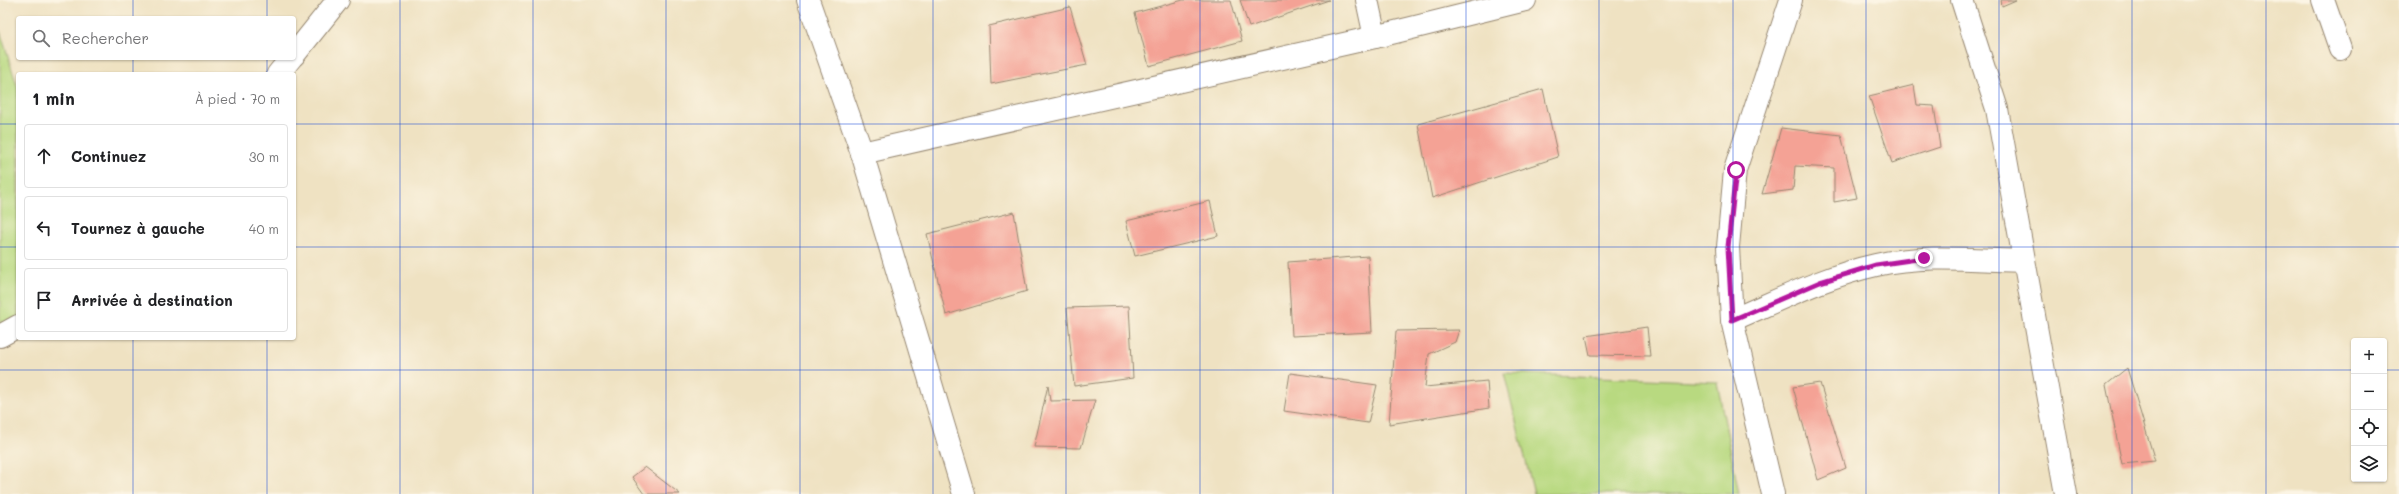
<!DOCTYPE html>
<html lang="fr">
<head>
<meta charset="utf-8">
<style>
	:root { --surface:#fff; --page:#f6f6f6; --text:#202124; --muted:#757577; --line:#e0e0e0 }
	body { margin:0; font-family:Mali,sans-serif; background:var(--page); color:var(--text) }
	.controls { position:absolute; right:12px; bottom:12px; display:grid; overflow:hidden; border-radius:4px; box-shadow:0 1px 3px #0004 }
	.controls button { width:36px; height:36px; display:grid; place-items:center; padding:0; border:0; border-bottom:1px solid var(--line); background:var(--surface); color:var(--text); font:20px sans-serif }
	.stop { position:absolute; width:12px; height:12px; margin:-9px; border:3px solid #b5179e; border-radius:50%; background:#fff }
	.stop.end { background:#b5179e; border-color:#fff; box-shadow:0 1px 4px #0008 }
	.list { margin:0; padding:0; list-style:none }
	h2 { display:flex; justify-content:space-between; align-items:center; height:52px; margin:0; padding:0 16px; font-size:17px }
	h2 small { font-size:13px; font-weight:400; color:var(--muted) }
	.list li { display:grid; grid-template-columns:26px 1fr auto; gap:12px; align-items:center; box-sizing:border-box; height:64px; margin:0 8px 8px; padding:0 8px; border:1px solid var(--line); border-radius:4px }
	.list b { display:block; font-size:15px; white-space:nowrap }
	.list em { font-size:13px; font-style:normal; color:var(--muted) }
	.icon { flex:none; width:22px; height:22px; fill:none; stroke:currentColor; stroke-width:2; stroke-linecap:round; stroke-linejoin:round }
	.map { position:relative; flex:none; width:2399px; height:494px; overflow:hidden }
	.search { position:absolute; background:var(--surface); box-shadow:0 1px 3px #0004; left:16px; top:16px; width:280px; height:44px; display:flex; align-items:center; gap:10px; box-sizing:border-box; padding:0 14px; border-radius:4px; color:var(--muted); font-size:15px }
	.panel { position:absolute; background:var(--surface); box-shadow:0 1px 3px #0004; left:16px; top:72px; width:280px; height:268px; border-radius:4px }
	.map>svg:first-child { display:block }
</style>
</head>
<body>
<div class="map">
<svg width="2399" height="494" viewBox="0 0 2399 494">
	<rect width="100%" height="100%" fill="#fcf5e5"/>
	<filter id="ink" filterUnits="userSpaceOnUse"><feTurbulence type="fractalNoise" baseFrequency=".025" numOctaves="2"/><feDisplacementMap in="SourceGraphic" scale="8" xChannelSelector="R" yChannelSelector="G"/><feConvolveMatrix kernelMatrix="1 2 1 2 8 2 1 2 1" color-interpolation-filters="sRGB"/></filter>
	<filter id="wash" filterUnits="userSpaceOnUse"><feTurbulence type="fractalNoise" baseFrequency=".012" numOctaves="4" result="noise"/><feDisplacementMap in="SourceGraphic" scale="16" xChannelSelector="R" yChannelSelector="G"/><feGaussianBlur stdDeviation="0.9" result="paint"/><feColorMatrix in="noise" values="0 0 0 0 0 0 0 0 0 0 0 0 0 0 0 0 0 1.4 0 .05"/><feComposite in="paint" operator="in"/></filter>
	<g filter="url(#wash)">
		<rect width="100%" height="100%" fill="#efe2c2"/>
		<g fill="#b8d980" stroke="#7a824f">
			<path d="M0 31 18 89V320L0 333Z"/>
			<path d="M1504 373 1717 382 1739 494H1534Z"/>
		</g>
		<g id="blocks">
			<g fill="#f4a295">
				<path d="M1183 0H1231L1242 41 1149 66 1135 13Z"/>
				<path d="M1240 0H1329L1249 27Z"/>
				<path d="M2001 0H2016L2002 6Z"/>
				<path d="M1070 7 1087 65 991 84 989 26Z"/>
				<path d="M1914 85 1917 105 1934 106 1940 147 1892 163 1869 96Z"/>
				<path d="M1543 89 1558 157 1432 198 1418 124Z"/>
				<path d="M1781 128 1841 135 1857 198 1834 202V168L1795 166 1793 190 1762 194Z"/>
				<path d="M1210 201 1218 236 1135 256 1126 221Z"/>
				<path d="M1014 212 1027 291 946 315 927 234Z"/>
				<path d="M1368 256 1372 332 1292 336 1288 262Z"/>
				<path d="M1129 306 1133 378 1074 386 1067 308Z"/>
				<path d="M1647 327 1650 356 1590 355 1586 336Z"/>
				<path d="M1459 330 1455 342 1429 354 1425 387 1487 381 1489 408 1389 424 1396 331Z"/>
				<path d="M2127 368 2155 461 2122 464 2106 385Z"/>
				<path d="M1290 373 1377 385 1368 423 1284 411Z"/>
				<path d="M1820 383 1846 468 1818 480 1793 387Z"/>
				<path d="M1048 385 1050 401 1095 400 1081 448 1034 447Z"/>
				<path d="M645 467 680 494H644L632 477Z"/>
			</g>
		</g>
	</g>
	<g filter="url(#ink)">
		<use href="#blocks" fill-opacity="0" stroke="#958670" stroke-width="1"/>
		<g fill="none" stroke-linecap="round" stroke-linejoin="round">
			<g stroke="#958670" stroke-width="24">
				<g id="minor">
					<path d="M808 0 862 153 964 494"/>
					<path d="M1367 0 1375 37"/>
					<path d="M1962 0 1997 109 2066 494"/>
					<path d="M2323 0 2340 49"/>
					<path d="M294 55 338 0"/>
					<path d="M278 74 291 58"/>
					<path d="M862 153 1375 37 1525 0"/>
					<path d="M1732 320C1779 300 1826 276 1876 265 1924 254 1975 260 2024 261"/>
					<path d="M0 336 18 326"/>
					<path d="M1773 494 1732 320 1728 247 1735 170 1791 0"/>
				</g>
			</g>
			<use href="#minor" stroke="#fff" stroke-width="22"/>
		</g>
	</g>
	<g fill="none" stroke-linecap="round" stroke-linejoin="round" filter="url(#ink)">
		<path stroke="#b5179e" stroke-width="5" d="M1736 170 1728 247 1732 320 1820 282 1876 265 1924 258"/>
	</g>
	<path fill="none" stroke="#1d4ed8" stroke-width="1" stroke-opacity="0.55" d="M133 0V18M267 0V18M400 0V494M533 0V494M666 0V494M800 0V494M933 0V494M1066 0V494M1200 0V494M1333 0V494M1466 0V494M1599 0V494M1733 0V494M1866 0V494M1999 0V494M2132 0V494M2266 0V494M133 58V74M267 58V74M0 124H18M294 124H2399M0 247H18M294 247H2399M133 338V494M267 338V494M0 370H2354M2384 370H2399"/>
</svg>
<div class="controls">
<button>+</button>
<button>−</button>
<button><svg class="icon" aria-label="locate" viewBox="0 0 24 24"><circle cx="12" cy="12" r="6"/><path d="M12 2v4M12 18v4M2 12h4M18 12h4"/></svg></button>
<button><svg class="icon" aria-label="layers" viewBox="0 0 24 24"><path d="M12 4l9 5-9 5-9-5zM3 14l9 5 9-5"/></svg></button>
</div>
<div class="stop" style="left:1736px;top:170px"></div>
<div class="stop end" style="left:1924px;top:258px"></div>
<div class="search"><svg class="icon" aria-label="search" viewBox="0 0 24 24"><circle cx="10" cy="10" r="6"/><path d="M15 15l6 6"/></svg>Rechercher</div>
<section class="panel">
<h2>1 min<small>À pied · 70 m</small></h2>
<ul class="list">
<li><svg class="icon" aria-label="ahead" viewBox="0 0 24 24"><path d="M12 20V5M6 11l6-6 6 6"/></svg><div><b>Continuez</b></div><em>30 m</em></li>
<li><svg class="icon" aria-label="left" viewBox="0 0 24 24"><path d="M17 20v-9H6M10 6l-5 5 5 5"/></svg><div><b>Tournez à gauche</b></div><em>40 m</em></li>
<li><svg class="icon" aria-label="arrive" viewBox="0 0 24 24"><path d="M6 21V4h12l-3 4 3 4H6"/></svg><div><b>Arrivée à destination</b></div></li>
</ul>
</section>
</div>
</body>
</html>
